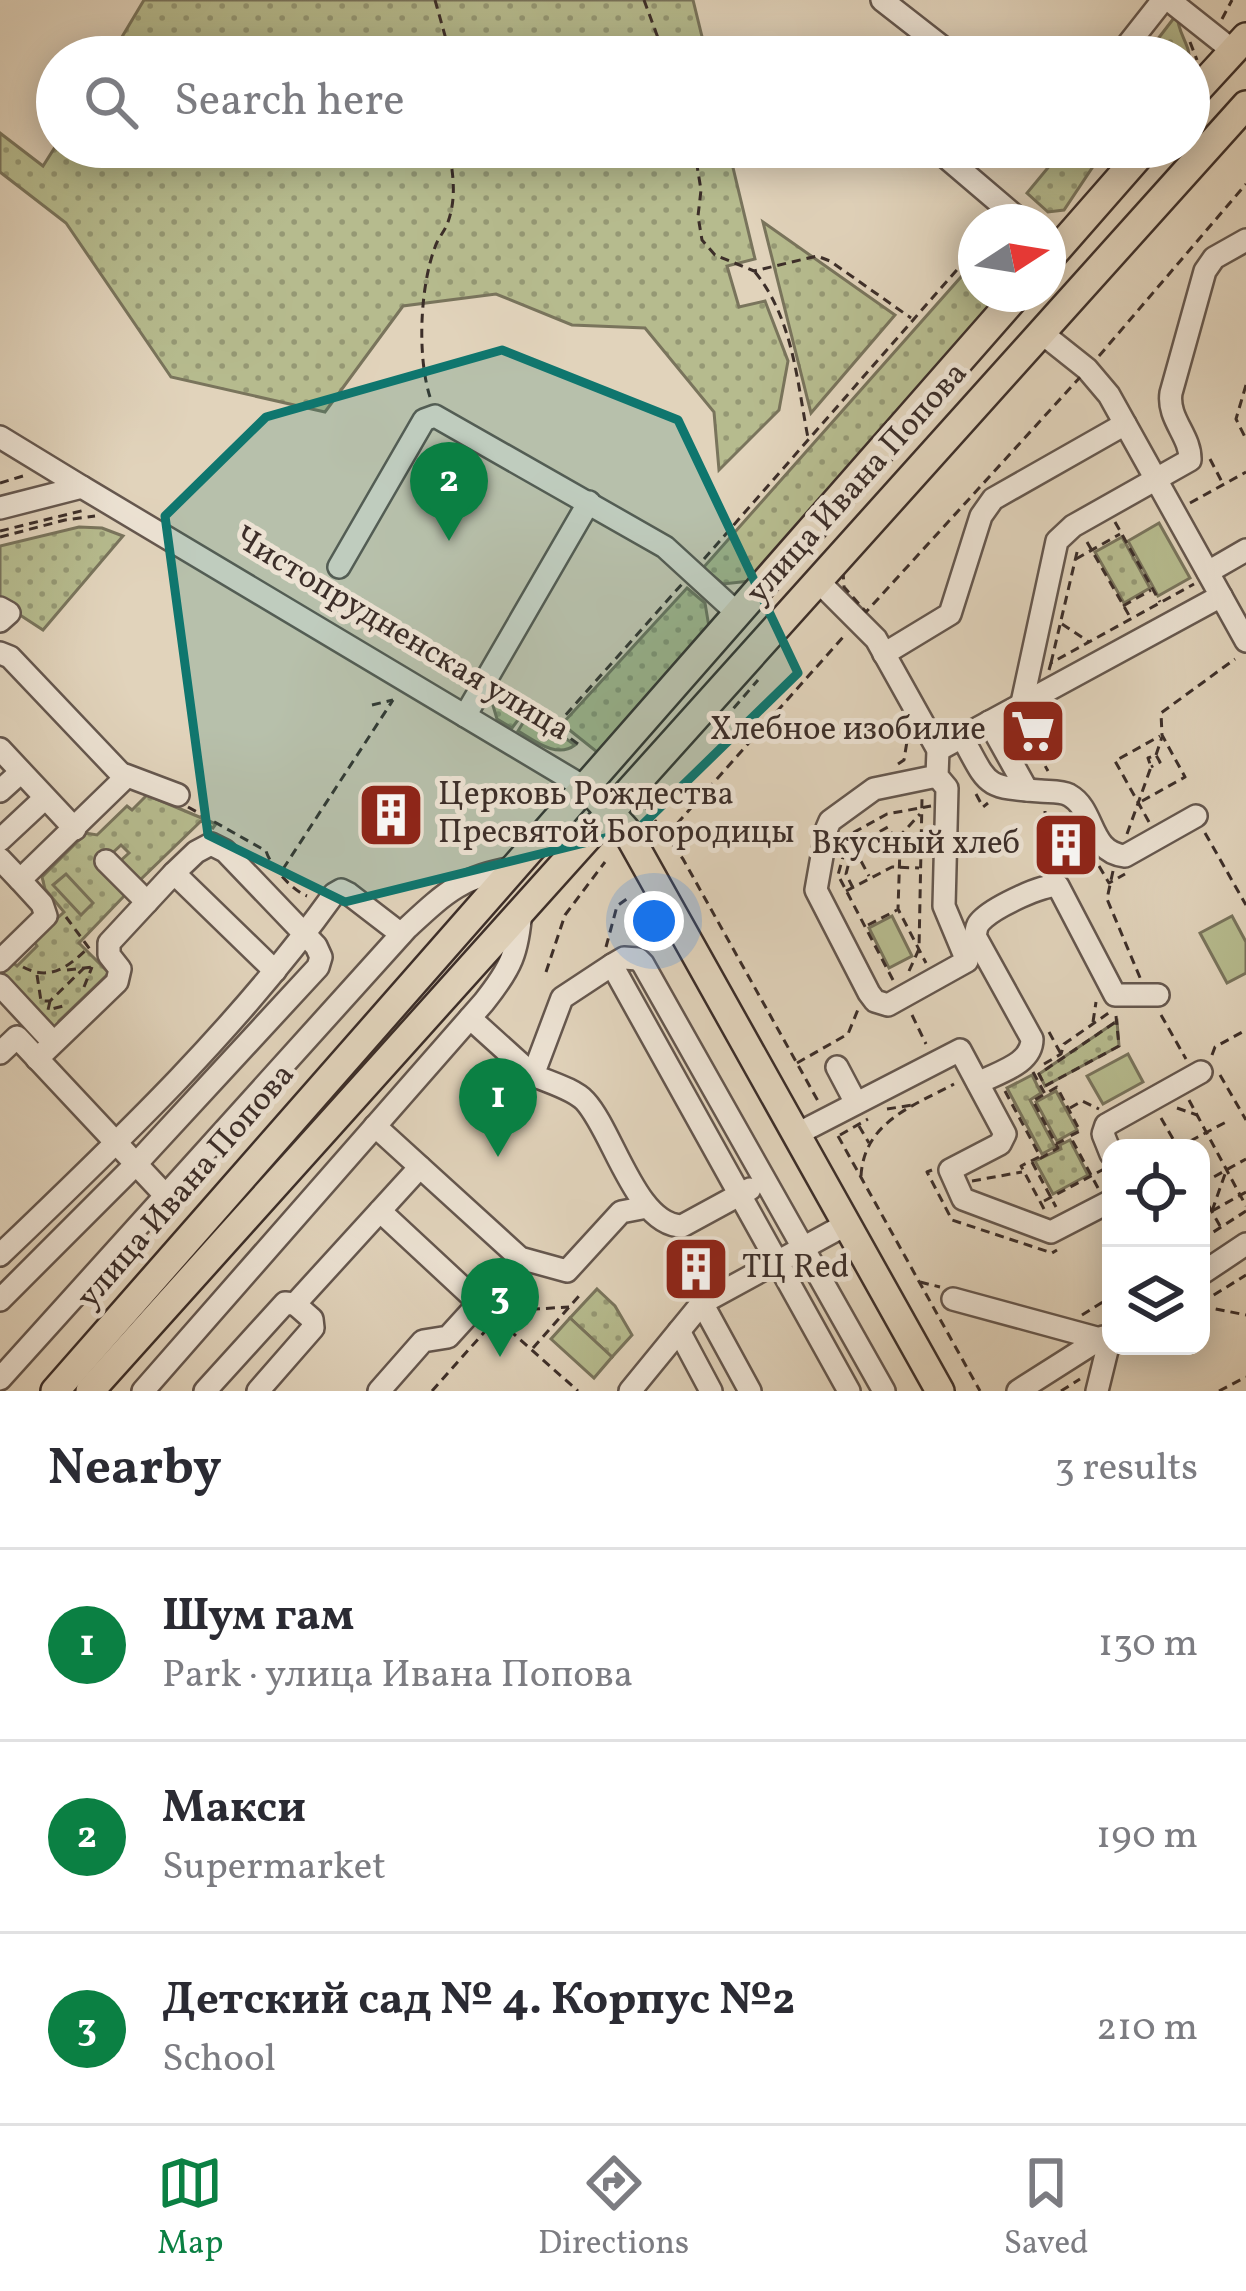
<!DOCTYPE html>
<html lang="en">
<head>
<meta charset="utf-8">
<style>
	:root { --surface:#fff; --page:#f7f7f7; --text:#2b2b33; --muted:#7c7c81; --line:#e1e1e2; --accent:#0b8043 }
	body { margin:0; font-family:Vollkorn,serif; background:var(--page); color:var(--text) }
	.controls { position:absolute; right:36px; bottom:36px; display:grid; overflow:hidden; border-radius:24px; box-shadow:0 6px 30px #0003 }
	.controls button { width:108px; height:108px; display:grid; place-items:center; padding:0; border:0; border-bottom:3px solid var(--line); background:var(--surface); color:var(--text); font:60px sans-serif }
	.compass { position:absolute; left:958px; top:204px; width:108px; height:108px; border-radius:50%; background:var(--surface); box-shadow:0 6px 30px #0003; rotate:78deg }
	.you { position:absolute; left:654px; top:921px; width:42px; height:42px; margin:-30px; border:9px solid #fff; border-radius:50%; background:#1a73e8; box-shadow:0 0 0 18px #1a73e833 }
	.badge { display:grid; place-items:center; width:78px; height:78px; border-radius:50%; background:var(--accent); color:#fff; font-size:39px; font-weight:700 }
	.pin { position:absolute; translate:-50% -99px; filter:drop-shadow(0 3px 6px #0008) }
	.pin::after { content:''; position:absolute; top:63px; width:42px; height:36px; background:inherit; clip-path:polygon(0 0,100% 0,50% 100%) }
	.list { margin:0; padding:0; list-style:none }
	h2 { display:flex; justify-content:space-between; align-items:center; height:156px; margin:0; padding:0 48px; font-size:51px }
	h2 small { font-size:39px; font-weight:400; color:var(--muted) }
	.list li { display:grid; grid-template-columns:78px 1fr auto; gap:36px; align-items:center; box-sizing:border-box; height:192px; padding:0 48px; border-top:3px solid var(--line) }
	.list b { display:block; font-size:45px; white-space:nowrap }
	.list p { margin:0; font-size:39px; white-space:nowrap; color:var(--muted) }
	.list em { font-size:39px; font-style:normal; color:var(--muted) }
	.icon { flex:none; width:66px; height:66px; fill:none; stroke:currentColor; stroke-width:2; stroke-linecap:round; stroke-linejoin:round }
	.map { position:relative; flex:none; width:1246px; height:1391px; overflow:hidden }
	.search { position:absolute; background:var(--surface); box-shadow:0 6px 30px #0003; left:36px; right:36px; top:36px; height:132px; display:flex; align-items:center; gap:30px; box-sizing:border-box; padding:0 42px; border-radius:66px; color:var(--muted); font-size:45px }
	.sheet { height:732px; background:var(--surface) }
	nav { display:flex; justify-content:space-around; align-items:center; box-sizing:border-box; height:168px; border-top:3px solid var(--line); background:var(--surface); font-size:33px; color:var(--muted) }
	nav a { display:grid; justify-items:center; gap:6px }
	nav .on { color:var(--accent) }
	.map>svg:first-child { display:block }
</style>
</head>
<body>
<div class="map">
<svg width="1246" height="1391" viewBox="0 0 1246 1391">
	<defs>
		<pattern id="grass-dots" width="8" height="8" patternUnits="userSpaceOnUse" patternTransform="scale(3)"><rect width="8" height="8" fill="#b6bb8e"/><path d="M2 2h.1M6 6h.1" fill="none" stroke="#959874" stroke-width="1.8" stroke-linecap="round"/></pattern>
	</defs>
	<rect width="100%" height="100%" fill="#e1d3bb"/>
	<filter id="stains"><feTurbulence type="fractalNoise" baseFrequency=".00167" numOctaves="4"/><feColorMatrix values="0 0 0 0 .2 0 0 0 0 .09 0 0 0 0 .02 0 0 0 .5 -.17"/></filter>
	<radialGradient id="worn" r=".72"><stop offset=".6" stop-color="#630" stop-opacity="0"/><stop offset="1" stop-color="#630" stop-opacity=".3"/></radialGradient>
	<g fill="url(#grass-dots)" stroke="#79745c" stroke-width="3">
		<path d="M144 0H693L707 57H110Z"/>
		<path d="M1177 14C1177 33 1192 47 1189 62V57H1144Z"/>
		<path d="M0 133 43 166 57 144V147H728L755 259 727 266 739 307 765 301 788 361 779 410 719 470 714 412 645 328 572 325 496 294 403 306 325 412 171 377 66 223 0 172Z"/>
		<path d="M1074 147H1106L1064 210 1048 212 1027 193 1056 158 1062 162Z"/>
		<path d="M763 222 895 315 811 413Z"/>
		<path d="M976 260V294H1007L750 581 723 584 703 568Z"/>
		<path d="M79 527 102 528 123 536 43 630 0 602V546Z"/>
		<path d="M1122 537 1150 588 1124 603 1095 552Z"/>
		<path d="M687 588 705 603 709 627 597 752 562 724Z"/>
		<path d="M497 690 575 745C557 759 535 741 518 731L529 713 519 706 515 712 521 716 512 728 497 719 491 699Z"/>
		<path d="M147 795 216 824 213 828 201 821 139 881 117 864 129 853 121 845 103 862 127 893 79 943 109 973 59 1021 57 1031 4 981 1 971 11 961 17 966 37 946 33 940 64 912 45 889 42 877 86 833 97 835 127 806 132 810Z"/>
		<path d="M1117 1021 1119 1046 1045 1086 1039 1074Z"/>
		<path d="M1032 1075 1041 1093 1030 1100 1055 1147 1042 1154 1007 1088Z"/>
		<path d="M1056 1091 1077 1130 1057 1141 1036 1102Z"/>
		<path d="M1070 1140 1088 1175 1053 1194 1035 1161 1061 1149 1060 1145Z"/>
		<path d="M597 1289 615 1306 632 1335 612 1357 570 1318Z"/>
	</g>
	<g fill="#b6bb8e" stroke="#79745c" stroke-width="3">
		<path d="M1159 523 1190 578 1158 596 1128 541Z"/>
		<path d="M66 874 93 903 81 915 53 885Z"/>
		<path d="M892 916 912 956 889 968 869 928Z"/>
		<path d="M1232 916 1246 942V973L1227 983 1200 933Z"/>
		<path d="M1128 1054 1143 1082 1103 1104 1087 1076Z"/>
		<path d="M570 1318 612 1357 594 1378 551 1339Z"/>
	</g>
	<g fill="none" stroke-linecap="round" stroke-linejoin="round">
		<g stroke="#65574e" stroke-width="26">
			<g id="minor">
				<path d="M882 0 955 57"/>
				<path d="M1169 0 1232 50"/>
				<path d="M1118 57 1163 0"/>
				<path d="M934 147 1022 222"/>
				<path d="M0 437 82 487"/>
				<path d="M0 508 82 487 584 787"/>
				<path d="M339 567 424 420 435 416 665 547 736 612"/>
				<path d="M1208 572 1246 550"/>
				<path d="M818 581 876 639 938 750 937 776 947 788 944 906 967 961 888 1005 875 1001 869 993 816 890 827 828 830 821 874 789 937 776"/>
				<path d="M1221 596 1246 641"/>
				<path d="M0 608 9 613 0 621"/>
				<path d="M0 653 10 657 125 778 20 880 0 859"/>
				<path d="M884 654 950 614 981 516 993 499 1125 424"/>
				<path d="M1022 703 1057 541 1073 526 1190 460C1191 436 1167 419 1171 393L1205 271 1214 258 1246 240"/>
				<path d="M465 716 589 502"/>
				<path d="M989 722 1027 790"/>
				<path d="M962 737C989 786 983 787 1040 791 1049 792 1061 791 1069 795 1096 810 1088 852 1125 856L1196 816"/>
				<path d="M0 749 75 829"/>
				<path d="M938 750 1221 596 1109 395 1087 369 1043 334"/>
				<path d="M125 775 178 795"/>
				<path d="M0 791 21 772"/>
				<path d="M0 840 45 798"/>
				<path d="M106 861 147 902"/>
				<path d="M0 961 46 916 42 904 20 880"/>
				<path d="M612 965 562 998 533 1075C548 1082 574 1089 585 1101 613 1131 636 1226 682 1226L750 1189"/>
				<path d="M0 985 53 1042"/>
				<path d="M470 1018 533 1075"/>
				<path d="M0 1053 17 1037 166 1196"/>
				<path d="M37 1059 117 982 120 969 109 955V943L174 873 275 971"/>
				<path d="M837 1067 856 1103"/>
				<path d="M978 1083C999 1072 1032 1064 1032 1039L975 936C977 927 976 925 984 918 996 907 1044 883 1058 886L1115 995H1158"/>
				<path d="M375 1126 520 1258 567 1271 621 1212 647 1207"/>
				<path d="M797 1134 960 1050 1005 1134 1000 1144 950 1170 963 1199 1051 1232 1111 1201"/>
				<path d="M1111 1154 1103 1134 1106 1125 1201 1072"/>
				<path d="M380 1211 479 1303"/>
				<path d="M0 1255C118 1142 238 1028 334 894L341 890 349 894 401 934"/>
				<path d="M1201 1274 1246 1244"/>
				<path d="M953 1299 1100 1339"/>
				<path d="M0 1300 136 1164 318 967 321 957 316 946 225 851 211 844 196 852 174 873"/>
				<path d="M679 1331 711 1391"/>
				<path d="M0 1379 407 928C445 893 462 876 514 868"/>
				<path d="M143 1391 484 1002C511 968 518 953 521 909"/>
				<path d="M205 1391 285 1303 295 1304 420 1167"/>
				<path d="M258 1391 313 1328 312 1319 295 1304"/>
				<path d="M379 1391 423 1341 448 1337 520 1258"/>
				<path d="M630 1391 702 1303"/>
				<path d="M750 1391 702 1303 847 1224"/>
				<path d="M849 1391 612 965 624 958 638 959 643 964 884 1391"/>
				<path d="M1018 1391 1103 1337"/>
				<path d="M1097 1391 1111 1334"/>
			</g>
		</g>
		<g stroke="#3c2e29" stroke-width="32">
			<g id="major">
				<path d="M1189 99 1246 37"/>
				<path d="M1048 260 1147 147"/>
				<path d="M597 798 626 830 940 1391"/>
				<path d="M55 1391 1018 294"/>
				<path d="M90 1391 1246 105"/>
			</g>
		</g>
		<g stroke="#3c2e29" stroke-width="3" stroke-dasharray="9 6" stroke-linecap="butt">
			<path d="M435 0 451 57"/>
			<path d="M644 0 665 57"/>
			<path d="M1222 19 1232 0"/>
			<path d="M1190 42 1197 60"/>
			<path d="M694 147 701 190 698 216 702 240 715 255 754 271 817 256 830 261 911 318"/>
			<path d="M1100 167 1117 147"/>
			<path d="M755 272C793 319 797 381 808 438"/>
			<path d="M1050 348 1083 374 866 612 844 587 843 571 1036 353Z"/>
			<path d="M1099 356 1246 184"/>
			<path d="M1246 385 1236 419 1246 439"/>
			<path d="M430 397C417 356 420 287 435 247 438 238 445 231 448 222 457 197 453 171 448 147"/>
			<path d="M1210 459 1223 484"/>
			<path d="M0 483 23 476"/>
			<path d="M1190 503 1246 472"/>
			<path d="M1115 522 1160 602"/>
			<path d="M0 531 85 510"/>
			<path d="M0 537 65 520 95 516"/>
			<path d="M1087 542 1130 617"/>
			<path d="M704 559 976 248"/>
			<path d="M1076 559 1120 534"/>
			<path d="M1123 606 1151 590"/>
			<path d="M1062 624 1089 642"/>
			<path d="M1051 663 1078 548"/>
			<path d="M1049 670 1051 663 1194 584"/>
			<path d="M503 690 554 726"/>
			<path d="M372 705 393 700"/>
			<path d="M1023 727 1048 771"/>
			<path d="M714 731 758 680"/>
			<path d="M578 744 555 727 682 584"/>
			<path d="M1156 755 1162 737"/>
			<path d="M898 764 904 760 908 735"/>
			<path d="M976 794 983 807 988 803"/>
			<path d="M1142 801 1185 777 1162 735 1161 713 1235 659"/>
			<path d="M188 807 266 851C271 867 292 890 307 896"/>
			<path d="M646 808 683 859 818 1101"/>
			<path d="M1045 811 1048 868"/>
			<path d="M1149 822 1115 761 1160 736"/>
			<path d="M1205 833 1246 905"/>
			<path d="M1127 834 1151 767 1148 758 1156 755 1160 762 1151 767"/>
			<path d="M667 835 844 636"/>
			<path d="M898 838 920 814"/>
			<path d="M854 848 869 876"/>
			<path d="M1099 866 1109 883 1125 874"/>
			<path d="M283 869 393 700"/>
			<path d="M1113 871 1107 899 1141 980"/>
			<path d="M853 888 846 874 853 846 888 827 900 848 898 909 926 963"/>
			<path d="M846 891 892 867 919 868"/>
			<path d="M66 917 92 952"/>
			<path d="M868 925 897 910"/>
			<path d="M606 947 617 906 628 898"/>
			<path d="M23 967C49 981 67 968 87 949"/>
			<path d="M67 970 94 967"/>
			<path d="M909 971 919 949 922 799"/>
			<path d="M546 972 565 915 605 862"/>
			<path d="M37 975 41 1001H50L84 968"/>
			<path d="M893 980 838 875 849 835 887 814 931 806"/>
			<path d="M84 987 92 967"/>
			<path d="M50 1001 48 1010 63 1006"/>
			<path d="M912 1015 926 1044"/>
			<path d="M1161 1015 1186 1059"/>
			<path d="M1116 1016 1119 1046 1045 1086 1039 1074 1117 1021"/>
			<path d="M1093 1022 1096 1002"/>
			<path d="M1049 1032 1061 1054"/>
			<path d="M1212 1055 1215 1047 1246 1030"/>
			<path d="M797 1063 848 1034 859 1007"/>
			<path d="M1044 1064 1061 1054 1064 1044 1110 1012"/>
			<path d="M1033 1072 1045 1094 1057 1087 1080 1131 1070 1136 1098 1188"/>
			<path d="M1220 1075 1246 1120"/>
			<path d="M1005 1091 1041 1158 1058 1148 1056 1144"/>
			<path d="M1043 1095 1033 1101 1056 1144 1068 1138"/>
			<path d="M1189 1100 1246 1206"/>
			<path d="M1070 1108 1082 1101 1099 1109"/>
			<path d="M1177 1108 1197 1115"/>
			<path d="M887 1109 913 1105"/>
			<path d="M1161 1118 1177 1146"/>
			<path d="M859 1126 869 1143"/>
			<path d="M840 1135 868 1119"/>
			<path d="M838 1136 980 1391"/>
			<path d="M1177 1148 1228 1121"/>
			<path d="M1039 1157 1021 1166 1044 1209"/>
			<path d="M1032 1162 1056 1207"/>
			<path d="M932 1170 927 1172 952 1220 1052 1253 1057 1250"/>
			<path d="M861 1176C864 1122 913 1106 954 1084"/>
			<path d="M972 1181 1022 1172"/>
			<path d="M1201 1184 1246 1159"/>
			<path d="M1201 1192 1220 1226"/>
			<path d="M1044 1201 1104 1169"/>
			<path d="M1212 1211 1225 1174"/>
			<path d="M1212 1211 1246 1192"/>
			<path d="M1201 1240 1246 1211"/>
			<path d="M920 1282 940 1287"/>
			<path d="M1201 1303 1246 1275"/>
			<path d="M1201 1306 1246 1315"/>
			<path d="M1082 1315 1111 1297"/>
			<path d="M498 1320 578 1391"/>
			<path d="M533 1348 579 1296"/>
			<path d="M432 1391 503 1311 569 1307"/>
			<path d="M1061 1391 1080 1379"/>
			<path d="M1219 1391 1246 1377"/>
		</g>
		<use href="#minor" stroke="#ece2d3" stroke-width="21"/>
		<use href="#major" stroke="#e1d3bb" stroke-width="27"/>
	</g>
	<path fill="#0f766e" fill-opacity="0.2" stroke="#0f766e" stroke-width="9" stroke-linejoin="round" d="M502 350 678 420 798 673 637 830 345 902 208 835 165 516 266 417Z"/>
	<defs>
		<g id="supermarket-square" transform="scale(3.45)"><rect x="-9" y="-9" width="18" height="18" rx="4" fill="#8f2418" stroke="#ece2d3"/><path d="M-6-5.5h2.5l.6 2H6L4.5 2H-2.5L-4.4-4H-6ZM-1.5 3.2a1.3 1.3 0 1 0 .1 0ZM3 3.2a1.3 1.3 0 1 0 .1 0Z" fill="#fff"/></g>
		<g id="building-square" transform="scale(3.45)"><rect x="-9" y="-9" width="18" height="18" rx="4" fill="#8f2418" stroke="#ece2d3"/><path d="M-4-6H4V6H1V3H-1V6H-4ZM-2.5-4.3h1.7v1.8h-1.7ZM.8-4.3h1.7v1.8H.8ZM-2.5-1h1.7V.8h-1.7ZM.8-1h1.7V.8H.8Z" fill="#fff"/></g>
	</defs>
	<g fill-rule="evenodd">
		<use href="#supermarket-square" x="1033" y="731"/>
		<use href="#building-square" x="391" y="815"/>
		<use href="#building-square" x="1066" y="845"/>
		<use href="#building-square" x="696" y="1269"/>
	</g>
	<g text-anchor="middle" dominant-baseline="central" stroke-width="10" stroke-linejoin="round" paint-order="stroke">
		<g font-size="33" fill="#3c2e29" stroke="#ece2d3">
			<text transform="translate(858 484) rotate(-48)">улица Ивана Попова</text>
			<text transform="translate(401 635) rotate(31)">Чистопрудненская улица</text>
			<text transform="translate(187 1187) rotate(-49)">улица Ивана Попова</text>
		</g>
		<g font-size="33" fill="#3c2e29" stroke="#ece2d3" text-anchor="end">
			<text x="986" y="731">Хлебное изобилие</text>
			<text x="438" y="796" text-anchor="start">Церковь Рождества<tspan x="438" dy="38">Пресвятой Богородицы</tspan></text>
			<text x="1020" y="845">Вкусный хлеб</text>
			<text x="742" y="1269" text-anchor="start">ТЦ Red</text>
		</g>
	</g>
	<rect width="100%" height="100%" filter="url(#stains)"/>
	<rect width="100%" height="100%" fill="url(#worn)"/>
</svg>
<div class="controls">
<button><svg class="icon" aria-label="locate" viewBox="0 0 24 24"><circle cx="12" cy="12" r="6"/><path d="M12 2v4M12 18v4M2 12h4M18 12h4"/></svg></button>
<button><svg class="icon" aria-label="layers" viewBox="0 0 24 24"><path d="M12 4l9 5-9 5-9-5zM3 14l9 5 9-5"/></svg></button>
</div>
<svg class="compass" viewBox="-18 -18 36 36"><path d="M0-13l5 13h-10z" fill="#e53935"/><path d="M0 13l5-13h-10z" fill="#7c7c81"/></svg>
<div class="you"></div>
<div class="pin badge" style="left:498px;top:1157px">1</div>
<div class="pin badge" style="left:449px;top:541px">2</div>
<div class="pin badge" style="left:500px;top:1357px">3</div>
<div class="search"><svg class="icon" aria-label="search" viewBox="0 0 24 24"><circle cx="10" cy="10" r="6"/><path d="M15 15l6 6"/></svg>Search here</div>
</div>
<section class="sheet">
<h2>Nearby<small>3 results</small></h2>
<ul class="list">
<li><span class="badge">1</span><div><b>Шум гам</b><p>Park · улица Ивана Попова</p></div><em>130 m</em></li>
<li><span class="badge">2</span><div><b>Макси</b><p>Supermarket</p></div><em>190 m</em></li>
<li><span class="badge">3</span><div><b>Детский сад № 4. Корпус №2</b><p>School</p></div><em>210 m</em></li>
</ul>
</section>
<nav>
<a class="on"><svg class="icon" aria-label="map" viewBox="0 0 24 24"><path d="M3 6l6-2 6 2 6-2v14l-6 2-6-2-6 2zM9 4v14M15 6v14"/></svg>Map</a>
<a><svg class="icon" aria-label="directions" viewBox="0 0 24 24"><path d="M12 3l9 9-9 9-9-9zM9 14v-3h6M13 9l2 2-2 2"/></svg>Directions</a>
<a><svg class="icon" aria-label="saved" viewBox="0 0 24 24"><path d="M7 4h10v16l-5-4-5 4z"/></svg>Saved</a>
</nav>
</body>
</html>
